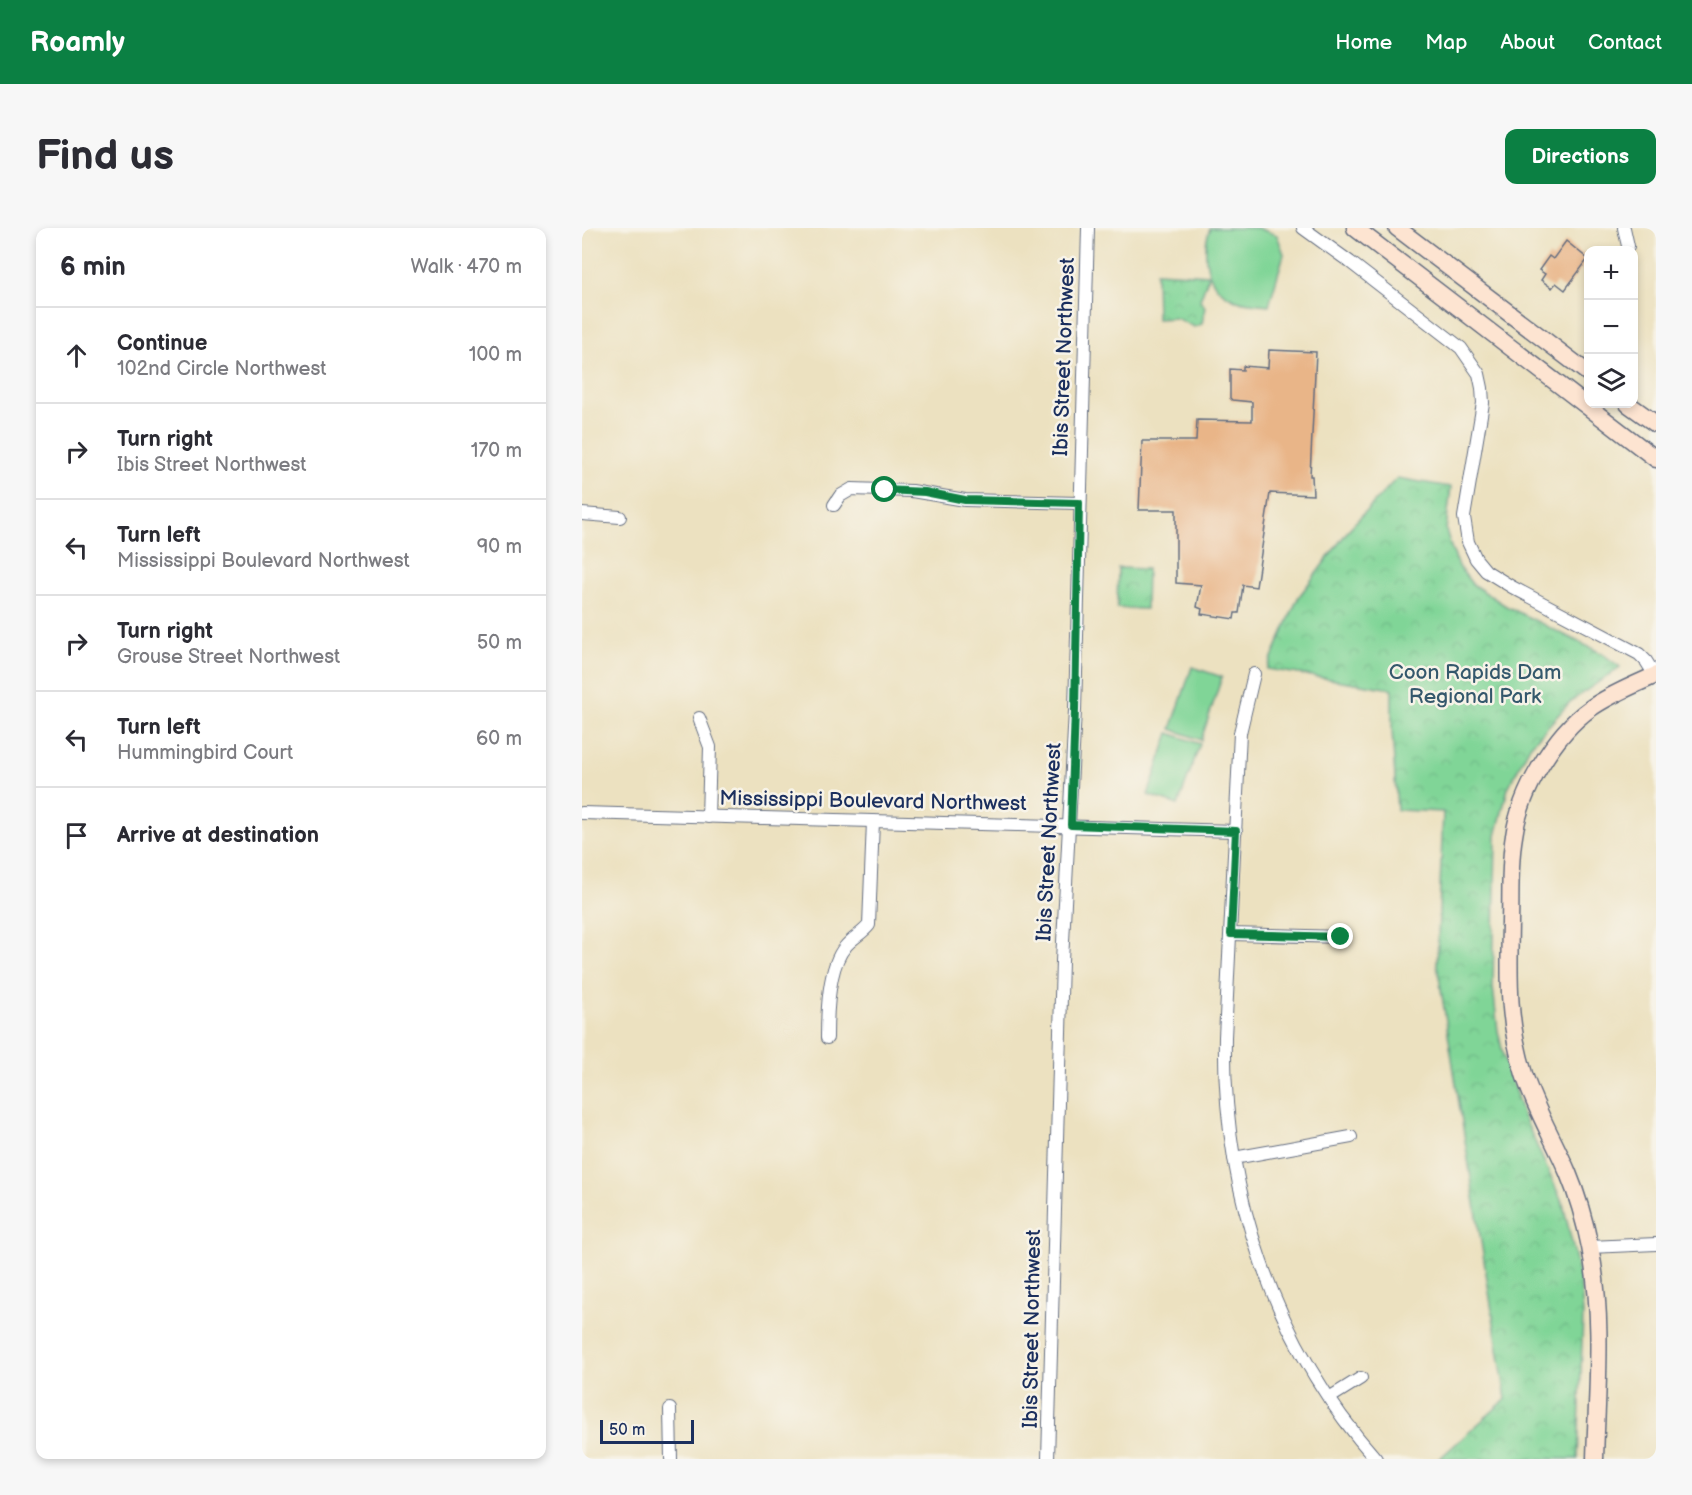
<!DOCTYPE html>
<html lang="en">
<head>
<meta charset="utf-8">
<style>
	:root { --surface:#fff; --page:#f7f7f7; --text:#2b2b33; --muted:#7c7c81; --line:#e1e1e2; --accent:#0b8043 }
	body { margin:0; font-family:"Balsamiq Sans",sans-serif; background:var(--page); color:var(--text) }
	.controls { position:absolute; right:18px; top:18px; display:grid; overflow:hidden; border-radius:12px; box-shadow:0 3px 9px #0003 }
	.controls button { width:54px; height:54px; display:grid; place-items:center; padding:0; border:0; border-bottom:2px solid var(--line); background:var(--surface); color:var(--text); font:30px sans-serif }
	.scale { position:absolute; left:18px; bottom:15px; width:94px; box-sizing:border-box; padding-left:6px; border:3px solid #1b2f5e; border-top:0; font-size:16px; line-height:21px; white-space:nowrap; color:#1b2f5e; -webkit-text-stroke:4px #f7f3e8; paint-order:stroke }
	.stop { position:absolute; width:18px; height:18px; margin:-14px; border:4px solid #0b8043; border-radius:50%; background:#fff }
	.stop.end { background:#0b8043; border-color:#fff; box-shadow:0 2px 6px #0008 }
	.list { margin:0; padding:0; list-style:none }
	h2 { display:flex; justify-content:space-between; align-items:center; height:78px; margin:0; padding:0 24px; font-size:26px }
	h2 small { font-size:20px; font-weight:400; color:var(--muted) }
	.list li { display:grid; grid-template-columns:39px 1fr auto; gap:18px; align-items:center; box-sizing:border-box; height:96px; padding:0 24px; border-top:2px solid var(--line) }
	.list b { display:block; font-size:22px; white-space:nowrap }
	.list p { margin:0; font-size:20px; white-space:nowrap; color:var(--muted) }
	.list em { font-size:20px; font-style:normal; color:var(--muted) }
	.icon { flex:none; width:33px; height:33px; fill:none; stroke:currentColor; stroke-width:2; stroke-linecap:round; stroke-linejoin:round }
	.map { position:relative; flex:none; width:1074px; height:1231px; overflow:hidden; border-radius:12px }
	header { display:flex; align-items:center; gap:36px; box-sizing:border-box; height:84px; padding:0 30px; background:var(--accent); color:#fff }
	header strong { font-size:28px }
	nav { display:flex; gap:33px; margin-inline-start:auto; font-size:21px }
	.intro { display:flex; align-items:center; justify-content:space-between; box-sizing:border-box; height:144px; padding:0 36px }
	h1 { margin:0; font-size:42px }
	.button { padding:15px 27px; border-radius:12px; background:var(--accent); color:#fff; font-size:21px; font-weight:700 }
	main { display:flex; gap:36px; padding:0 36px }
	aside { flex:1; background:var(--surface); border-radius:12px; box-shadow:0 3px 9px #0003 }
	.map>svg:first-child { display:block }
</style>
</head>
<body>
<header>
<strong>Roamly</strong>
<nav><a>Home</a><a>Map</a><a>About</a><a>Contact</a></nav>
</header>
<div class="intro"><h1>Find us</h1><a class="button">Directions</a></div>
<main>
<aside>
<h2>6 min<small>Walk · 470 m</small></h2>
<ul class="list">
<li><svg class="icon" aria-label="ahead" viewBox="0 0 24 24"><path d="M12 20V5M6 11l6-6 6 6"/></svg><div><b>Continue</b><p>102nd Circle Northwest</p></div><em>100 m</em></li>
<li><svg class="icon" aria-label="right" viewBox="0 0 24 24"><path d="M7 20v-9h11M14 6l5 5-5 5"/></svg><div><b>Turn right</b><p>Ibis Street Northwest</p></div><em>170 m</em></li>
<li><svg class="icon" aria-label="left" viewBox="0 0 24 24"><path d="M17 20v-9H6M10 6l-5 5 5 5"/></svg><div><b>Turn left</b><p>Mississippi Boulevard Northwest</p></div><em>90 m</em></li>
<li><svg class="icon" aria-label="right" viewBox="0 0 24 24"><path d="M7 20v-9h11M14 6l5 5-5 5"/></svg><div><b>Turn right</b><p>Grouse Street Northwest</p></div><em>50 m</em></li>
<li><svg class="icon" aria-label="left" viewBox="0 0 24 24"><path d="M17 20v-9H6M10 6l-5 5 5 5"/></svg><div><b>Turn left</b><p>Hummingbird Court</p></div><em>60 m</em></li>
<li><svg class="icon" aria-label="arrive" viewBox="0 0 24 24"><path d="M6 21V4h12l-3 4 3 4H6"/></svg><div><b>Arrive at destination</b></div></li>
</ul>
</aside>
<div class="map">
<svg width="1074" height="1231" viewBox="0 0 1074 1231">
	<defs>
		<pattern id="park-crowns" width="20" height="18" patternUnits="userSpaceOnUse" patternTransform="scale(1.5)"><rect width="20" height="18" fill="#80d597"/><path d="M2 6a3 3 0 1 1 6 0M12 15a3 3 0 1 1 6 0" fill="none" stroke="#6eb785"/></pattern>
	</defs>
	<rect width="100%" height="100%" fill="#f7f3e8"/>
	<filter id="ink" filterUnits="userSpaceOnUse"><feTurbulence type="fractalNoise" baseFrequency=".0167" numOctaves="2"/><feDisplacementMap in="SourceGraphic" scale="12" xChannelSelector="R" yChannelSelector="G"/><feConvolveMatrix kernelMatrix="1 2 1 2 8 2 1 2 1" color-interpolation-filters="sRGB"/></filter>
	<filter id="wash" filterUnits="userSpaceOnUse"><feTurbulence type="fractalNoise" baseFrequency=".008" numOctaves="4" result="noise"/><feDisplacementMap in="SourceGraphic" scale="24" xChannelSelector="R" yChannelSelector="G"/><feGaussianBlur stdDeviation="1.35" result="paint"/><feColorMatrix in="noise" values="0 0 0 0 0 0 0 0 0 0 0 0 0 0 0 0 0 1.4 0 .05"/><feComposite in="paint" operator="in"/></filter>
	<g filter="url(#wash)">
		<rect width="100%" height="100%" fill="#ece1c0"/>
		<g fill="#80d597" stroke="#4e827a" stroke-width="1.5">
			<path d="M628 0H675L695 7 702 26 687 77C674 76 657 75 646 68 622 54 620 23 628 0Z"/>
			<path d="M610 439 640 449 619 512 589 501Z"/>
			<path d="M587 505 618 516 596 577 566 567Z"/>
		</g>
		<g fill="url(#park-crowns)" stroke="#4e827a" stroke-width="1.5">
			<path d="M574 44 627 47 618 72 623 79 620 96 612 99 594 90 575 91Z"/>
			<path d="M815 250 869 259 864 302 870 322 878 340 890 356 924 378 1019 425 1038 439 988 474 948 518 926 560 914 608 911 759 916 803 921 826 941 887 981 976 998 1049 1001 1085 996 1231H857L924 1171 855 736 861 584 815 582 810 502V461L685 441 716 370 768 300Z"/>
			<path d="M536 340 565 341 564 381 535 380Z"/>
		</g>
		<g id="blocks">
			<g fill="#e9b588">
				<path d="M984 13 1006 31 983 62 974 55 970 60 959 52 963 46 957 42 967 28 971 31Z"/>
				<path d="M687 122 734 124 728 248H730L731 267 688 265 674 359 661 357 657 385H653L652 391 619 386 620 381 615 379 619 357 594 355V282H557L560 213H614L615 192 670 193V174L650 172 648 170V141L661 142V138L686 140Z"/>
			</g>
		</g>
	</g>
	<g filter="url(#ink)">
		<use href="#blocks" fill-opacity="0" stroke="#646d80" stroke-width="1.5"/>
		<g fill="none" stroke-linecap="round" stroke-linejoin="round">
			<g stroke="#646d80" stroke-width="14">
				<g id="street">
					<path d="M721 0 768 34 879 120 897 146 900 160 901 175 882 289 886 314 894 331 904 343 930 359 1057 426 1064 433 1074 449"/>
					<path d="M1042 0 1046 18"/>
					<path d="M252 277 258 268 270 261 330 263 383 272 497 275"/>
					<path d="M0 286 38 289"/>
					<path d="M672 446 658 505 643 809C640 962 692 1116 794 1231"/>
					<path d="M117 490 128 519 126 589"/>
					<path d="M0 585 654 603"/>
					<path d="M649 706 759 709"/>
					<path d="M245 810C245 785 246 739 263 719 270 710 280 706 287 697L291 593"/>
					<path d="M652 930 769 909"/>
					<path d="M1008 1019 1074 1016"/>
					<path d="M747 1170 779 1150"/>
					<path d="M88 1181 89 1231"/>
					<path d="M466 1231 480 733 493 482 506 0"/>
				</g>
			</g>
			<g stroke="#646d80" stroke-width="19">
				<g id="secondary">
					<path d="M773 0 1074 231"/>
					<path d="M815 0 1006 145"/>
					<path d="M1046 176 1074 196"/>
					<path d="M1013 1231C1015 1160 1022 1089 1008 1019 1003 994 996 969 986 945 972 912 953 881 942 846 925 790 927 751 928 694 929 666 927 636 932 608 938 564 972 506 1009 480 1029 466 1052 457 1074 447"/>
				</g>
			</g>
			<use href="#street" stroke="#fff" stroke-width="12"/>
			<use href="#secondary" stroke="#fde4d1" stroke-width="16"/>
		</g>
	</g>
	<g fill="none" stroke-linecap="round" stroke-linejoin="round" filter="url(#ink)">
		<path stroke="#0b8043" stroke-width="8" d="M303 262 343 264 383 272 497 275 493 482 489 597 654 603 649 706 759 709"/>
	</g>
	<g text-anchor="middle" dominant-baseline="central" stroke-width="5" stroke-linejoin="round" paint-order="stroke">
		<g font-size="21" fill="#1b2f5e" stroke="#f7f3e8">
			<text transform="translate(482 129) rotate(-88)">Ibis Street Northwest</text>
			<text transform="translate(291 573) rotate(1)">Mississippi Boulevard Northwest</text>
			<text transform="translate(467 614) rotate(-87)">Ibis Street Northwest</text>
			<text transform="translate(450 1101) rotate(-89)">Ibis Street Northwest</text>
		</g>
		<g font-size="21" fill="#34586c" stroke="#f7f3e8">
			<text x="893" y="444">Coon Rapids Dam<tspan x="893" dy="24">Regional Park</tspan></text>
		</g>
	</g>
</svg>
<div class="controls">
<button>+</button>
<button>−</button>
<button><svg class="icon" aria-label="layers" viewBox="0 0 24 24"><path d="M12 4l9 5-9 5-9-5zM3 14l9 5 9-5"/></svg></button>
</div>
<div class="scale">50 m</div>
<div class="stop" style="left:303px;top:262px"></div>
<div class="stop end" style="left:759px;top:709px"></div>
</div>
</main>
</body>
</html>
